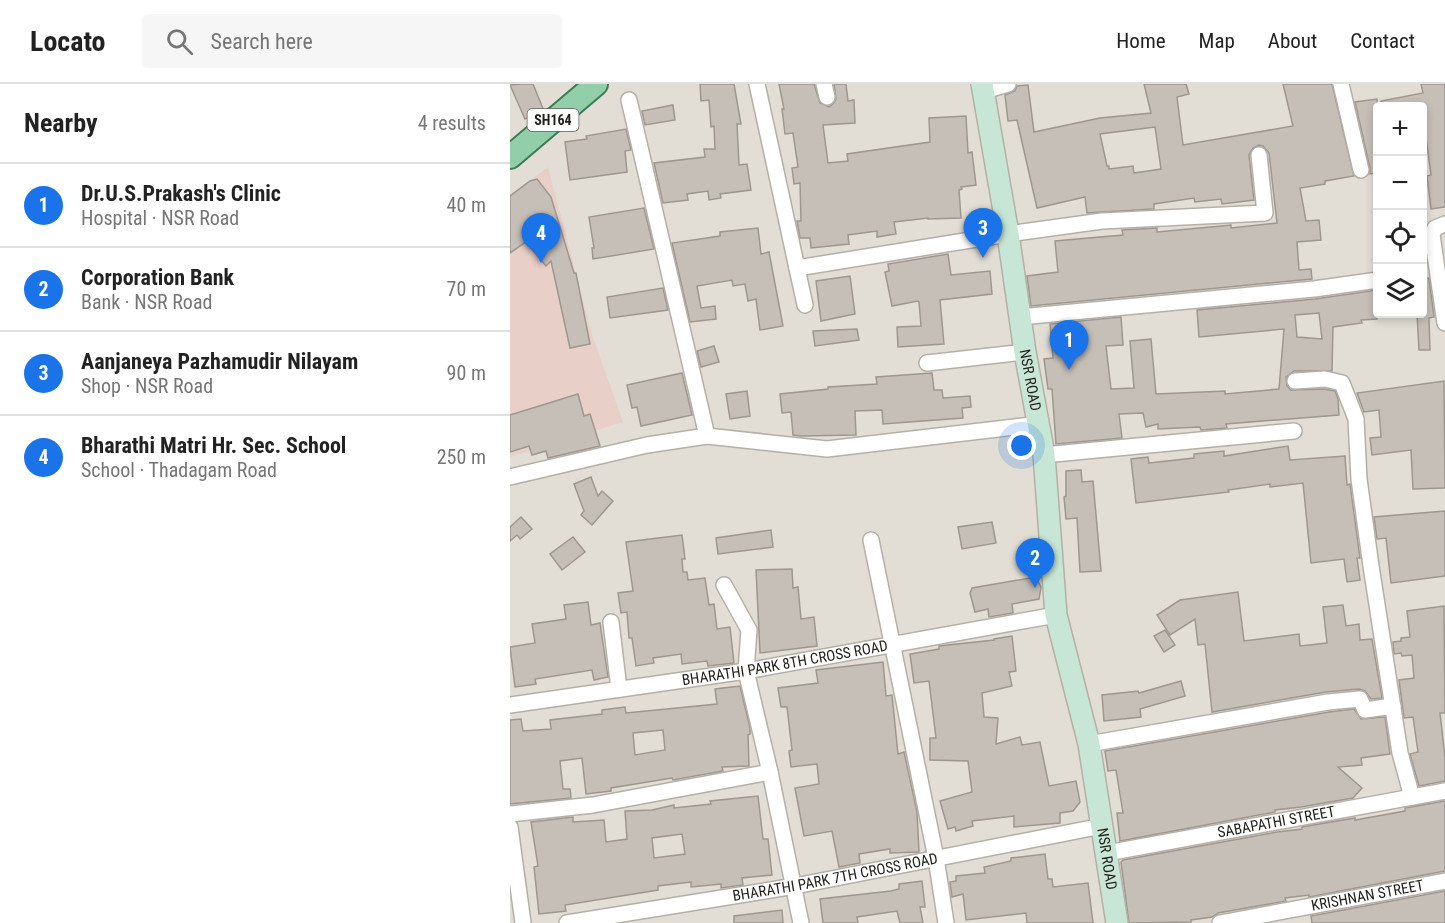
<!DOCTYPE html>
<html lang="en">
<head>
<meta charset="utf-8">
<style>
	:root { --surface:#fff; --page:#f6f6f6; --text:#222; --muted:#767676; --line:#e0e0e0; --accent:#1a73e8 }
	body { margin:0; font-family:"Roboto Condensed",sans-serif; background:var(--page); color:var(--text) }
	.controls { position:absolute; right:18px; top:18px; display:grid; overflow:hidden; border-radius:6px; box-shadow:0 3px 9px #0003 }
	.controls button { width:54px; height:54px; display:grid; place-items:center; padding:0; border:0; border-bottom:2px solid var(--line); background:var(--surface); color:var(--text); font:30px sans-serif }
	.you { position:absolute; left:512px; top:362px; width:21px; height:21px; margin:-15px; border:4px solid #fff; border-radius:50%; background:#1a73e8; box-shadow:0 0 0 9px #1a73e833 }
	.badge { display:grid; place-items:center; width:39px; height:39px; border-radius:50%; background:var(--accent); color:#fff; font-size:20px; font-weight:700 }
	.pin { position:absolute; translate:-50% -50px; filter:drop-shadow(0 2px 3px #0008) }
	.pin::after { content:''; position:absolute; top:32px; width:21px; height:18px; background:inherit; clip-path:polygon(0 0,100% 0,50% 100%) }
	.list { margin:0; padding:0; list-style:none }
	h2 { display:flex; justify-content:space-between; align-items:center; height:78px; margin:0; padding:0 24px; font-size:26px }
	h2 small { font-size:20px; font-weight:400; color:var(--muted) }
	.list li { display:grid; grid-template-columns:39px 1fr auto; gap:18px; align-items:center; box-sizing:border-box; height:84px; padding:0 24px; border-top:2px solid var(--line) }
	.list b { display:block; font-size:22px; white-space:nowrap }
	.list p { margin:0; font-size:20px; white-space:nowrap; color:var(--muted) }
	.list em { font-size:20px; font-style:normal; color:var(--muted) }
	.icon { flex:none; width:33px; height:33px; fill:none; stroke:currentColor; stroke-width:2; stroke-linecap:round; stroke-linejoin:round }
	.map { position:relative; flex:none; width:935px; height:839px; overflow:hidden }
	header { display:flex; align-items:center; gap:36px; box-sizing:border-box; height:84px; padding:0 30px; background:var(--surface); border-bottom:2px solid var(--line) }
	header strong { font-size:28px }
	nav { display:flex; gap:33px; margin-inline-start:auto; font-size:21px }
	.search { width:420px; height:54px; background:var(--page); display:flex; align-items:center; gap:15px; box-sizing:border-box; padding:0 21px; border-radius:6px; color:var(--muted); font-size:22px }
	main { display:flex }
	aside { flex:1; background:var(--surface) }
	.map>svg:first-child { display:block }
</style>
</head>
<body>
<header>
<strong>Locato</strong>
<div class="search"><svg class="icon" aria-label="search" viewBox="0 0 24 24"><circle cx="10" cy="10" r="6"/><path d="M15 15l6 6"/></svg>Search here</div>
<nav><a>Home</a><a>Map</a><a>About</a><a>Contact</a></nav>
</header>
<main>
<aside>
<h2>Nearby<small>4 results</small></h2>
<ul class="list">
<li><span class="badge">1</span><div><b>Dr.U.S.Prakash's Clinic</b><p>Hospital · NSR Road</p></div><em>40 m</em></li>
<li><span class="badge">2</span><div><b>Corporation Bank</b><p>Bank · NSR Road</p></div><em>70 m</em></li>
<li><span class="badge">3</span><div><b>Aanjaneya Pazhamudir Nilayam</b><p>Shop · NSR Road</p></div><em>90 m</em></li>
<li><span class="badge">4</span><div><b>Bharathi Matri Hr. Sec. School</b><p>School · Thadagam Road</p></div><em>250 m</em></li>
</ul>
</aside>
<div class="map">
<svg width="935" height="839" viewBox="0 0 935 839">
	<rect width="100%" height="100%" fill="#e3ded5"/>
	<path fill="#e8cfc7" d="M38 83 81 248 113 338 0 373V111Z"/>
	<g fill="#c6bfb8" stroke="#9e9790" stroke-width="1.5" fill-rule="evenodd">
		<path d="M11 0H23L34 27 15 35 0 1Z"/>
		<path d="M190 0H224L231 40H227L229 81 237 80 241 106 210 110 211 114 199 116 198 107 177 110 178 116 153 119 144 79 195 73 194 65H205L204 42 201 43 199 16 191 17Z"/>
		<path d="M269 0H304L310 19 319 23 323 20 326 15 324 0H336L338 17 344 16 345 39 313 41 318 79 338 77 337 70 420 58 419 34 456 32 458 69 462 68 466 101 451 103 452 105 449 106 451 134 418 135V134L384 138 386 150 367 153V147L338 151 339 160 301 164 300 154H290L287 137H291L290 99 284 100 282 84 288 83 283 49 275 50 272 25H274Z"/>
		<path d="M634 0H676L679 10 667 13 673 61 783 42 773 0H822L844 92 815 97V100L790 104 796 137 809 136 811 156 787 158 789 186 801 185 802 195 521 222 517 192 548 188 545 157 613 151 612 146 647 144V148L721 141V144L767 139 759 69 753 62 749 61 743 64 739 71 744 116 712 120 711 115 685 118 684 114 644 120V125L577 129 575 113 527 124 507 36 498 37 495 11 505 7 507 2 518 1 524 48 590 34 641 29ZM645 43 651 85 624 89 623 82 599 85V82H597L590 50Z"/>
		<path d="M911 0H935V123L921 125 917 92 921 91 916 53 912 54V22H872L871 17 913 9Z"/>
		<path d="M867 15V89L860 90V84L845 18Z"/>
		<path d="M163 21 165 36 135 41 132 27Z"/>
		<path d="M116 45 121 66 115 67 117 88 60 96 55 58 77 55 76 52Z"/>
		<path d="M27 95 41 113 64 189H66L80 260 60 264 41 177 36 182 16 158 0 169V112L20 97Z"/>
		<path d="M134 124 144 165 83 175 82 164H84L79 133Z"/>
		<path d="M248 144 251 170 259 168 273 242 250 246 246 215 238 217 235 200 223 202 222 196 187 202 191 224 205 222 206 235 180 238 162 159 210 152V148Z"/>
		<path d="M438 170 441 191 480 187 482 210 430 216 434 260 388 263 387 243 411 242 409 218 408 217 382 222 375 188 379 187 378 180Z"/>
		<path d="M340 192 345 230 311 237 306 197Z"/>
		<path d="M919 194 924 233 919 234 920 266H909L907 230H912V195Z"/>
		<path d="M153 204 158 226 100 234 97 213Z"/>
		<path d="M867 206V235L851 236 852 239 823 243 822 287H784L776 293 777 302 781 306 814 305 825 307 828 315 829 331 716 340 717 344 691 346 690 343 648 345V340L636 343 633 329 609 330 612 354 546 360 542 305H538L534 275 543 274 540 240 611 233 613 261 596 262 601 305 624 304 620 257 641 255 646 310 715 307V310L769 305 774 245 689 253 687 226 805 215ZM809 229 812 255 787 253 785 231Z"/>
		<path d="M347 245 349 256 305 262 303 247Z"/>
		<path d="M204 262 209 278 191 283 187 267Z"/>
		<path d="M172 289 182 331 131 342 127 323 122 324 117 301Z"/>
		<path d="M422 289 424 306H432L433 314 460 312 461 323 452 324 453 334 373 340 372 326 345 327 346 351 291 352 283 351 281 328 272 329 270 310 318 305V303L367 300 366 293Z"/>
		<path d="M934 297 935 404 903 405 901 366 862 371 860 354 871 353 869 326 854 328 847 309Z"/>
		<path d="M237 307 240 332 220 335 216 310Z"/>
		<path d="M68 310 74 332 80 330 90 362 38 374 36 367 22 371 19 362 0 368V331Z"/>
		<path d="M778 362 780 376 835 372 837 401 840 400 850 474H847L850 496 837 498 834 475 801 479 793 399 760 403V400L718 406 719 408 626 419 621 375 638 373 639 379 684 374V370L714 367V372Z"/>
		<path d="M571 386 572 398 583 397 591 487 570 488 567 434 556 435 554 413 556 412V387Z"/>
		<path d="M81 393 88 412 92 407 103 417 82 441 71 431 74 427 64 400Z"/>
		<path d="M935 427V492L881 499 876 454 867 455 864 433Z"/>
		<path d="M11 433 22 445 10 455 7 451 0 457V443Z"/>
		<path d="M482 438 486 459 452 465 448 443Z"/>
		<path d="M261 446 263 463 208 470 206 454Z"/>
		<path d="M172 451 175 475H172L173 488H177L178 496 195 494 199 521 204 520 207 545 220 543 224 579 198 582 197 577 172 580 171 570 143 574 144 579 126 582 122 554H119L117 528 111 529 108 509 123 507 116 458Z"/>
		<path d="M63 453 75 468 52 486 40 470Z"/>
		<path d="M282 485 283 504 288 503 291 535 304 533 307 562 250 569 246 486Z"/>
		<path d="M526 493 531 503 529 515 502 520 503 529 479 533 478 525 465 528 460 509 462 504Z"/>
		<path d="M728 508 734 557 789 550 790 562 817 559 813 523 833 521 836 542 849 540 850 556 862 555 872 614 861 615 855 607 849 605 816 608 702 628 695 560 688 561 685 535 660 551 647 531 670 516Z"/>
		<path d="M78 518 81 541 90 539 98 593 84 596 82 586 25 595 26 600 5 603 0 563 25 559 22 540 56 535 54 521Z"/>
		<path d="M934 522 935 629H930L935 674V697L909 702 900 670 908 668 903 633 894 634 889 596 904 594 902 571 892 572 891 569 884 570 883 558 891 557V554L900 553 897 527Z"/>
		<path d="M655 546 665 561 654 568 644 552Z"/>
		<path d="M502 552 506 587 499 588 502 602 472 609 474 633 488 634 486 660 510 653 512 661 530 658 539 702 566 697 570 718 563 727 550 729V739L504 743V732L462 737 463 742 446 747 445 743 438 745 430 717 462 708 458 677 420 676V654H426L419 597 404 599 400 570 429 565V562L484 556V555Z"/>
		<path d="M373 578 376 612 382 611 388 670 394 668 407 728 409 768 380 769V765L349 770 350 779 329 783 322 747 294 752 285 704 309 700 307 680 281 683 279 667 282 666 277 623H271L268 604 308 599 306 586Z"/>
		<path d="M671 597 675 612 630 625 631 633 594 637 592 611 628 607 629 609Z"/>
		<path d="M230 602 240 644V650L238 651 239 682 212 683 213 687 163 696 162 694 101 704V707L76 710 72 674 50 677 53 705H60L61 714 0 720V636L11 635 13 647 41 645 40 636 92 630V626L115 623 116 629 207 620 205 605ZM153 646 155 666 125 671 123 649Z"/>
		<path d="M844 625 851 635 875 633 880 670 851 674 852 681 828 683 852 704 843 714 791 723 765 726V728L610 757 607 729H613L606 686 598 687 595 667 819 628Z"/>
		<path d="M248 712 253 755H258L262 791 232 794 233 801 211 804V800L181 803V798L148 802V806L55 821 56 827 29 830 24 783 28 782 21 738 63 733V738L94 736 96 758 117 755 115 727 142 726 164 721V724L201 720 200 717ZM172 750 175 770 144 774 142 754Z"/>
		<path d="M935 717V787L799 813V811L775 814 776 817 708 829 702 833 681 836V838L619 839 611 778 613 776 767 748 792 745V743L845 734V736L895 727V724Z"/>
		<path d="M535 770 538 795H542L543 803 578 799 583 839H517L516 829 456 836 453 810 442 813 440 798 446 797V792L475 789 474 783 501 777V774Z"/>
		<path d="M412 797 415 823H410L413 839H390L387 827 347 833 348 839H313L310 815 381 807 389 805V800Z"/>
		<path d="M935 807V839H802L801 832Z"/>
		<path d="M272 826 273 839H224V832Z"/>
	</g>
	<g fill="none" stroke-linecap="round" stroke-linejoin="round">
		<g stroke="#b5b0a7" stroke-width="18">
			<g id="minor">
				<path d="M247 0 295 221"/>
				<path d="M314 0 317 13"/>
				<path d="M831 0 851 86"/>
				<path d="M474 7 498 0"/>
				<path d="M119 16 197 352 317 365 530 340"/>
				<path d="M935 140 925 144 922 151 935 239"/>
				<path d="M287 184 498 150 592 137 755 129 749 71"/>
				<path d="M510 233 804 205 868 196"/>
				<path d="M417 279 515 268"/>
				<path d="M785 297 815 295 832 299 846 335 849 395 861 482 890 669 902 713"/>
				<path d="M534 371 784 347"/>
				<path d="M0 393 137 361 197 352"/>
				<path d="M361 456 426 774 436 839"/>
				<path d="M214 501 239 546 236 587 260 688 291 839"/>
				<path d="M101 538 109 605"/>
				<path id="s1" d="M0 621 236 587 546 531"/>
				<path d="M579 660 818 618 850 615 855 626 883 622"/>
				<path d="M0 730 83 721 260 688"/>
				<path d="M0 743 13 839"/>
				<path id="s2" d="M597 769 935 707"/>
				<path id="s3" d="M57 839 285 802 592 742"/>
				<path id="s4" d="M710 839 935 797"/>
			</g>
		</g>
		<g stroke="#b5b0a7" stroke-width="24">
			<g id="secondary">
				<path id="s5" d="M472 0 498 150 515 268 534 371 546 531 579 660 607 839"/>
			</g>
		</g>
		<g stroke="#3b7b54" stroke-width="26">
			<path id="primary" d="M0 73 86 0"/>
		</g>
		<use href="#minor" stroke="#fff" stroke-width="15"/>
		<use href="#secondary" stroke="#c8e6d5" stroke-width="21"/>
		<use href="#primary" stroke="#92ceaa" stroke-width="22"/>
	</g>
	<g text-anchor="middle" dominant-baseline="central" stroke-width="4.5" stroke-linejoin="round" paint-order="stroke">
		<rect fill="#fff" stroke="#646260" stroke-width="1.5" x="17.5" y="25" width="51" height="22" rx="4.5"/>
		<g font-size="14" font-weight="bold" fill="#211f1c">
			<text x="43" y="36">SH164</text>
		</g>
		<g font-size="15" fill="#211f1c" stroke="#fff">
			<text stroke="none"><textPath href="#s5" startOffset="300">NSR ROAD</textPath></text>
			<text stroke="none"><textPath href="#s1" startOffset="278">BHARATHI PARK 8TH CROSS ROAD</textPath></text>
			<text stroke="none"><textPath href="#s2" startOffset="172">SABAPATHI STREET</textPath></text>
			<text stroke="none"><textPath href="#s5" startOffset="786">NSR ROAD</textPath></text>
			<text stroke="none"><textPath href="#s3" startOffset="272">BHARATHI PARK 7TH CROSS ROAD</textPath></text>
			<text stroke="none"><textPath href="#s4" startOffset="150">KRISHNAN STREET</textPath></text>
		</g>
	</g>
</svg>
<div class="controls">
<button>+</button>
<button>−</button>
<button><svg class="icon" aria-label="locate" viewBox="0 0 24 24"><circle cx="12" cy="12" r="6"/><path d="M12 2v4M12 18v4M2 12h4M18 12h4"/></svg></button>
<button><svg class="icon" aria-label="layers" viewBox="0 0 24 24"><path d="M12 4l9 5-9 5-9-5zM3 14l9 5 9-5"/></svg></button>
</div>
<div class="you"></div>
<div class="pin badge" style="left:559px;top:286px">1</div>
<div class="pin badge" style="left:525px;top:504px">2</div>
<div class="pin badge" style="left:473px;top:174px">3</div>
<div class="pin badge" style="left:31px;top:179px">4</div>
</div>
</main>
</body>
</html>
